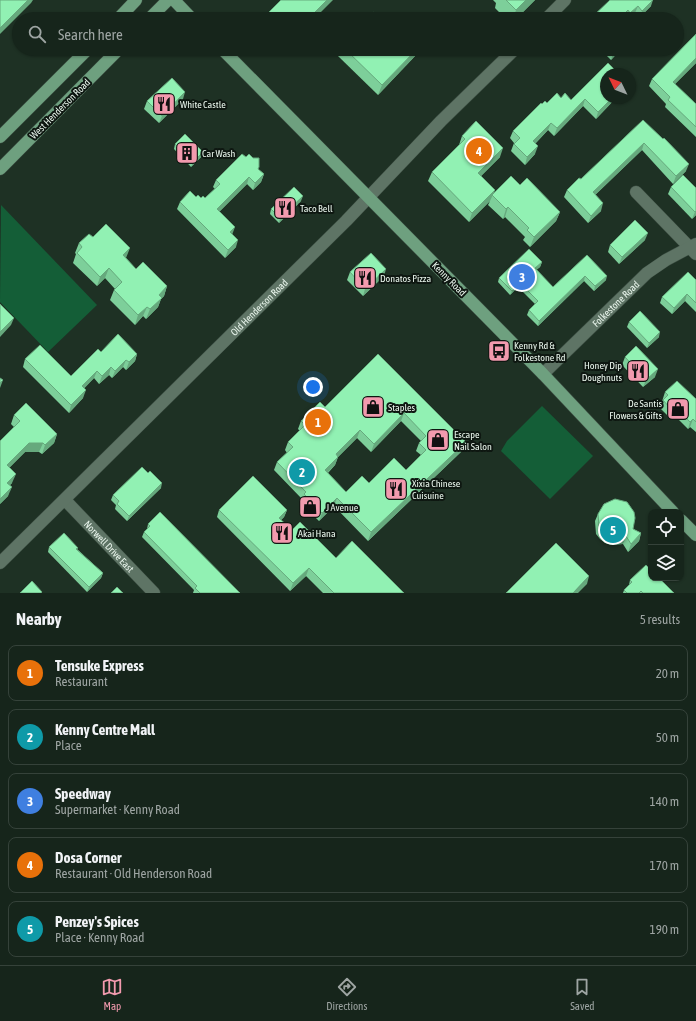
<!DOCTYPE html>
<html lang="en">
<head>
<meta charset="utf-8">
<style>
	:root { --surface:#16251b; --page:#233128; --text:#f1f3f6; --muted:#9ea5a3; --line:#35423a; --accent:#f29aae }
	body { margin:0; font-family:"Asap Condensed",sans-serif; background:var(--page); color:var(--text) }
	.controls { position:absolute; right:12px; bottom:12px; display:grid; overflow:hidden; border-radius:8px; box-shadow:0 1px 3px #0004 }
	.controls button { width:36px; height:36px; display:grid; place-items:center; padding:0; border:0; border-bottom:1px solid var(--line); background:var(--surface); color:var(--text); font:20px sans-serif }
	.compass { position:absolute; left:600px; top:68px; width:36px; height:36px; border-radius:50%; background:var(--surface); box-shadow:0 1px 3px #0004; rotate:313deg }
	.you { position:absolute; left:313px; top:387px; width:14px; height:14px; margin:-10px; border:3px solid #fff; border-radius:50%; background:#1a73e8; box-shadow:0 0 0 6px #1a73e833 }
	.badge { display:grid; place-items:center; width:26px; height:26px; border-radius:50%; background:var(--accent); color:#fff; font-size:13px; font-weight:700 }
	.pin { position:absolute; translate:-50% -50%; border:2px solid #fff; box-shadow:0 1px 4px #0006 }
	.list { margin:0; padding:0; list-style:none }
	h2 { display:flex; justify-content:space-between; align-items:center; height:52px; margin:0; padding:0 16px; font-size:17px }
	h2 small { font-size:13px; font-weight:400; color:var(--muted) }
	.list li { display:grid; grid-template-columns:26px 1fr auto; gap:12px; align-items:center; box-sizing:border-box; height:56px; margin:0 8px 8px; padding:0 8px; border:1px solid var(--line); border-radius:8px }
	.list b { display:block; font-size:15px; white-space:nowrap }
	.list p { margin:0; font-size:13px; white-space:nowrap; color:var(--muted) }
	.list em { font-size:13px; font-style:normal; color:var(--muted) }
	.icon { flex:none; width:22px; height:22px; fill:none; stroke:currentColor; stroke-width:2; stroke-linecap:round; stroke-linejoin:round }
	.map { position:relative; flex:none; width:696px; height:593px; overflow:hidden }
	.search { position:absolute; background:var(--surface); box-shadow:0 1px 3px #0004; left:12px; right:12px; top:12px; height:44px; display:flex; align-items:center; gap:10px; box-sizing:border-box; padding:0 14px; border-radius:22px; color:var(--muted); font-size:15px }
	.sheet { height:372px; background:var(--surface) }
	nav { display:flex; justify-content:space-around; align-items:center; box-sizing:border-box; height:56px; border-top:1px solid var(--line); background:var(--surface); font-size:11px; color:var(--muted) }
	nav a { display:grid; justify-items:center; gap:2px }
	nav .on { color:var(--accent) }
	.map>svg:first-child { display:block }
</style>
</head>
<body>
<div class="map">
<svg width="696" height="593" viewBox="0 0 696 593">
	<rect width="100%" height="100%" fill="#1e3124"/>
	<g fill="#145e37">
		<path d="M1 205 97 305 48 352 0 302Z"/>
		<path d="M542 406 593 456 550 499 501 451 507 441Z"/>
	</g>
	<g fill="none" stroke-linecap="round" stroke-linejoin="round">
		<g stroke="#3d4e43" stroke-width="13">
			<g id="minor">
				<path d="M546 19 565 0"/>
				<path d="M636 192 696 254"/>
				<path id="s1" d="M543 374 647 273 666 260 696 244"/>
				<path id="s2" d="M65 500 154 593"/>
				<path id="s3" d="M0 563 346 221 441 121 515 49"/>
			</g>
		</g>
		<g stroke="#3d4e43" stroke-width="13">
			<g id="major">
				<path d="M174 0 192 19"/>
				<path d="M118 19 136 0"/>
				<path d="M149 19 168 0"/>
				<path d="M222 49 543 374 673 512"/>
				<path d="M0 137 88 49"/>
				<path d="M0 169 119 49"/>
				<path d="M681 520 696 535"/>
			</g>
		</g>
		<use href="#minor" stroke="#5e7465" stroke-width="12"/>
		<use href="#major" stroke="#6ea07f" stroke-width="12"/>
	</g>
	<g fill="#7dcf9a" fill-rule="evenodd">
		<path d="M493 0H535L516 19H506L495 8 496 3Z"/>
		<path d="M610 0 651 6 640 17 635 13 629 19H627Z"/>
		<path d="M696 34V63L675 84 696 104V137L665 107 666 104 649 86 652 79Z"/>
		<path d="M278 49H284L281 52Z"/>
		<path d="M341 49H419L417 54 378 95 338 56Z"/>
		<path d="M600 49H621L611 60Z"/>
		<path d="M561 98 571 100 616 98 596 119 583 106 554 136 548 130 535 144V154L525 165 511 151 514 143 510 138 513 131 542 104 547 103Z"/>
		<path d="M183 99 159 123 144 109 147 101Z"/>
		<path d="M643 120 686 171 673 184 642 150 595 195 601 211 588 223 564 197 567 190 581 179Z"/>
		<path d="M462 136 500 157 481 176 495 190 493 194 520 185 560 212 556 221 530 247 523 240 525 237 505 217 503 219 488 205 490 201 469 222 428 181 432 172 459 145Z"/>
		<path d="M175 144 201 157 191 167 174 149Z"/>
		<path d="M258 169 264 174 261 182 253 190 247 184 219 212 232 234 236 247 225 258 177 209 180 202 196 197 205 198 215 189 213 187 216 180Z"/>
		<path d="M671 187 696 188V215L692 219 668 194Z"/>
		<path d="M301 201 279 223 270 214 271 209Z"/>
		<path d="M93 237 126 258 136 269 167 286 164 296 161 299 158 307 146 319 143 316 135 325 110 300 114 290 115 289 105 278 97 286 73 263 76 254 75 253 79 243Z"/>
		<path d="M645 240 619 264 608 252 610 245Z"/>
		<path d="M587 255 606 280 594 291 584 281 538 326 527 315 529 310 535 304 518 287 510 295 498 282 499 278 542 262 540 267 536 270 553 287Z"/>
		<path d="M350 272 384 276 363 296 347 280Z"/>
		<path d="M696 280V312L685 301 672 314 660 303 662 297Z"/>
		<path d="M629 322 659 337 647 348 627 327Z"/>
		<path d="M101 352 137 354 135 361 126 370 123 367 112 378 109 375 99 384 94 378 84 388 83 398 69 413 23 367 25 359 71 376Z"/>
		<path d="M378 354 466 442 463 450 368 541 334 506 319 521 301 503 302 499 274 470 277 462 287 453 285 450 288 442 300 431 298 429 301 421 325 407ZM401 421 421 441 419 443 416 451 421 455 406 470 346 492 328 473 335 465 338 457 357 438 371 452Z"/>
		<path d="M625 357 655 377 643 387 622 365Z"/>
		<path d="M665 392 696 399V432L690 427 688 429 671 412 668 416 660 408Z"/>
		<path d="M14 415 57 434 54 443 42 454 39 452H25L9 468 12 483 10 485 8 496 0 504 14 427 11 424Z"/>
		<path d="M148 473 161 488 127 521 115 509 116 505 111 500 113 495Z"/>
		<path d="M219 510H287L284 517 281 520 292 530 336 558 404 593H323L306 576 290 591 217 517Z"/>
		<path d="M598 514 633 529 641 533 639 541 628 552 623 544 611 545 605 543 600 539 596 534 595 521Z"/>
		<path d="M148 524 240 593H193L194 590 142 537 144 532 147 529Z"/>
		<path d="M49 547 77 549 103 573 101 578 87 592 48 552Z"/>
		<path d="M630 580 674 593H623L624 590 629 585Z"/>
	</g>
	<g fill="#66a97d">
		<path d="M28 0H33L31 3 0 34V28Z"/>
		<path d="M327 0H333L314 19H308Z"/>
		<path d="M526 0H535L516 19H513L516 10Z"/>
		<path d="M653 0 651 6 640 17 642 11Z"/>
		<path d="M638 6 635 13 628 19 630 13Z"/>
		<path d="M628 10 625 17 623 19H619Z"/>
		<path d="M417 49H419L417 54 378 95 382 85Z"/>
		<path d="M617 49H621L611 60 613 53Z"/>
		<path d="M696 58V63L670 89 673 82Z"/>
		<path d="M185 92 183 99 159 123 162 116Z"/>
		<path d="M612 98H616L596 119 598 112Z"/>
		<path d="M585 99 583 106 554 136 557 128Z"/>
		<path d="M551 123 548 130 530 149 533 141Z"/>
		<path d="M644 143 642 150 590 200 593 192Z"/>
		<path d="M538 146 535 154 525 165 527 157Z"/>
		<path d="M503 148 500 157 475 182 478 173Z"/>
		<path d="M203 152 201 157 191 167 193 162Z"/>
		<path d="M689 164 686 171 673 184 676 176Z"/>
		<path d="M264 174 261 182 253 190 255 183Z"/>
		<path d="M249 177 247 184 214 217 217 209Z"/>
		<path d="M495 190 490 201 469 222 472 213Z"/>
		<path d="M303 196 301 201 279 223 280 218Z"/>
		<path d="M603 203 601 211 588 223 591 216Z"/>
		<path d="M508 207 505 217 503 219 506 209Z"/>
		<path d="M696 211V215L692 219 695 212Z"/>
		<path d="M560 212 556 221 530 247 534 237Z"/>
		<path d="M235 227 232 235 230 232Z"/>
		<path d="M648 233 645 240 619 264 622 257Z"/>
		<path d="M238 240 236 247 225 258 228 250Z"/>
		<path d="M130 248 126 258 119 265 123 255Z"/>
		<path d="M542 262 540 267 533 273 535 268Z"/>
		<path d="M109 268 105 278 97 286 100 277Z"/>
		<path d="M386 269 384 276 363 296 365 289Z"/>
		<path d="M585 276 584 281 538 326 539 321Z"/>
		<path d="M607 276 606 280 594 291 595 286Z"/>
		<path d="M520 283 518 287 510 295 512 291Z"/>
		<path d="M167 286 164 296 161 299 158 307 146 319 150 309 159 295Z"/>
		<path d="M687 294 685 301 672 314 674 308Z"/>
		<path d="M147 307 143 316 135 325 138 315Z"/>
		<path d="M14 318 11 325 0 337V332Z"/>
		<path d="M660 332 659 337 647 348 649 343Z"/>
		<path d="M137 354 135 361 126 370 129 362Z"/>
		<path d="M126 360 123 367 112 378 115 371Z"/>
		<path d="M111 367 109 375 99 384 102 376Z"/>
		<path d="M658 369 655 377 643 387 646 380Z"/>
		<path d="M97 371 94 378 79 394 82 386Z"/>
		<path d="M3 380 0 388V383Z"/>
		<path d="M86 390 83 398 69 413 71 405Z"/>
		<path d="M674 405 671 412 668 416 670 408Z"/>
		<path d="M404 413 401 421 371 452 374 444Z"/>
		<path d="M693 419 690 427 688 429 690 422Z"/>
		<path d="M360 430 357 438 333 462 336 454Z"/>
		<path d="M57 434 54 443 42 454 45 445Z"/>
		<path d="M466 442 463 450 368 541 371 532Z"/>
		<path d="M29 443H43L39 452H25L3 474 7 465Z"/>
		<path d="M338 457 335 465 322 478 325 470Z"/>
		<path d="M16 474 12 483 4 491 7 483Z"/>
		<path d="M162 483 161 488 127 521 129 516Z"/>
		<path d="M12 487 8 496 0 504V499Z"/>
		<path d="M337 498 334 506 319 521 322 513Z"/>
		<path d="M287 510 284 517 276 525 279 518Z"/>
		<path d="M641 533 639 541 628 552 631 544Z"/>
		<path d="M626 536 623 544 611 545 614 537Z"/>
		<path d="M309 568 306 576 290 591 293 583Z"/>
		<path d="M103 573 101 578 87 592 89 587Z"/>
		<path d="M589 576 587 584 578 593H573Z"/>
	</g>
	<g fill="#91f1b3" stroke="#66a97d" fill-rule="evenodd">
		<path d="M0 0H28L0 28Z"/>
		<path d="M281 0H327L308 19H262Z"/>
		<path d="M506 0H526L516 10Z"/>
		<path d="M610 0H653L642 11 638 6 630 13 628 10 619 19H590Z"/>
		<path d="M373 12 381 19H367Z"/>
		<path d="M696 34V58L673 82 696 104V127L668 100 670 97 652 79Z"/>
		<path d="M345 49H417L382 85Z"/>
		<path d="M609 49H617L613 53Z"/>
		<path d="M608 63 619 74H606V98H612L598 112 585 99 557 128 551 123 533 141 538 146 527 157 514 144 520 138 513 131 541 103 542 104 545 101 547 103 557 93 561 98 565 93 571 100Z"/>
		<path d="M172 78 185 92 162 116 147 101Z"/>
		<path d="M643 120 663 139 664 138 689 164 676 176 644 143 593 192 603 203 591 216 567 190 579 178 581 179Z"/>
		<path d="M476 121 503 148 478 173 495 190 472 213 432 172 465 139 462 136Z"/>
		<path d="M185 134 203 152 193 162 175 144Z"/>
		<path d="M242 154 246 157 249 154 253 158H259V167L258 169 264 174 255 183 249 177 217 209 235 227 230 232 238 240 228 250 180 202 190 191 196 197 198 195 201 198 203 196 205 198 220 184 216 180Z"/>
		<path d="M683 175 696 188V211L695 212 671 187Z"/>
		<path d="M511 176 520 185 527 178 560 212 534 237 527 230 529 228 508 207 506 209 492 195Z"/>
		<path d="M294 187 303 196 280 218 271 209Z"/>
		<path d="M635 220 648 233 622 257 610 245Z"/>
		<path d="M106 224 130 248 123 255 136 269 143 262 167 286 159 295 162 298 150 309 147 307 138 315 114 290 122 282 109 268 100 277 77 253 82 247 79 243 89 234 93 237Z"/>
		<path d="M529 249 542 262 535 268 553 287 587 255 607 276 595 286 585 276 539 321 529 310 538 301 520 283 512 291 499 278Z"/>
		<path d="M371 253 386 269 365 289 350 272Z"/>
		<path d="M688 272 696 280V303L687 294 674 308 662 297Z"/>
		<path d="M0 304 14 318 0 332Z"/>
		<path d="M640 311 660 332 649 343 629 322Z"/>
		<path d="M118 334 137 354 129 362 126 360 115 371 111 367 102 376 97 371 82 386 86 390 71 405 25 359 40 345 71 376 98 349 101 352Z"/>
		<path d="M636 346 658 369 646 380 625 357Z"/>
		<path d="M378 354 466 442 371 532 337 498 322 513 304 494 306 492 277 462 293 447 288 442 305 425 301 421 320 402 325 407ZM404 413 426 436 419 443 426 450 406 470 394 458 369 483 362 476 346 492 325 470 338 457 336 454 360 430 374 444Z"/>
		<path d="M0 378 3 380 0 383Z"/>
		<path d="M677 381 696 399V422L693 419 690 422 674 405 670 408 663 400 668 395 665 392Z"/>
		<path d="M26 403 57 434 45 445 43 443H29L7 465 16 474 7 483 12 487 0 499V441L20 421 14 415Z"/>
		<path d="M142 467 148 473 150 471 162 483 129 516 117 504 119 501 113 495Z"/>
		<path d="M253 476 287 510 279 518 292 530 300 522 336 558 352 541 404 593H334L309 568 293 583 219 510Z"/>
		<path d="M615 499 627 502 634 512 635 518 633 529 641 533 631 544 626 536 614 537 608 535 603 532 599 526 598 514 604 504Z"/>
		<path d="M160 512 240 593H200L195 588 197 586 144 532 150 526 148 524Z"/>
		<path d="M64 533 78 548 76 549 103 573 89 587 49 547Z"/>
		<path d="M556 543 589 576 573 593H506Z"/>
		<path d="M646 565 651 570V578H659L674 593H643L641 591 639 593H627L624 590 632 582 630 580Z"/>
		<path d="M32 581 42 592 41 593H20Z"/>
		<path d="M117 587 123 593H111Z"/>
	</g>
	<defs>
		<g id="restaurant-square" transform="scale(1.15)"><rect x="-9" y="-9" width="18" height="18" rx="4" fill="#f29aae" stroke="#0e1711"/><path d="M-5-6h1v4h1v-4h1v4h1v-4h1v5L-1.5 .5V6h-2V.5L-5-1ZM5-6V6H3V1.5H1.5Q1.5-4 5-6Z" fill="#111"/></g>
		<g id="building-square" transform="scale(1.15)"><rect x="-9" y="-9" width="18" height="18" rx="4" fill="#f29aae" stroke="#0e1711"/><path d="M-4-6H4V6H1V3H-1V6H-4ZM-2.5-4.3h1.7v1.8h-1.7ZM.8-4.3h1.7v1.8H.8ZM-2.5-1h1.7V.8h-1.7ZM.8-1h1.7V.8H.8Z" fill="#111"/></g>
		<g id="bus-square" transform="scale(1.15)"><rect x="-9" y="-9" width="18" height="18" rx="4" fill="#f29aae" stroke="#0e1711"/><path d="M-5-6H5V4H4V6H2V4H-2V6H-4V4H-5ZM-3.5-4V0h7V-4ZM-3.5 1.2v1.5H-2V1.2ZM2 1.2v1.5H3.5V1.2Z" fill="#111"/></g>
		<g id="shop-square" transform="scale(1.15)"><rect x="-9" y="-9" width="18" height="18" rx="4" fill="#f29aae" stroke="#0e1711"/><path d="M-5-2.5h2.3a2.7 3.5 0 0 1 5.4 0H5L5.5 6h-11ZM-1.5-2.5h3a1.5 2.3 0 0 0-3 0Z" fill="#111"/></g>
	</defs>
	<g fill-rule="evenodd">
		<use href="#restaurant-square" x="164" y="104"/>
		<use href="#building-square" x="187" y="153"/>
		<use href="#restaurant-square" x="285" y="208"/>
		<use href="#restaurant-square" x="365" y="278"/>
		<use href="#bus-square" x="499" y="351"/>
		<use href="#restaurant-square" x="638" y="371"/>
		<use href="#shop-square" x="373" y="407"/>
		<use href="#shop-square" x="678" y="409"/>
		<use href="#shop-square" x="438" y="440"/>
		<use href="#restaurant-square" x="396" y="489"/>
		<use href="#shop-square" x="310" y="507"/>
		<use href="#restaurant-square" x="282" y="533"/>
	</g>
	<g text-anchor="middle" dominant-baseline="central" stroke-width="4" stroke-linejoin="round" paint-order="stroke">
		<g font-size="10" fill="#eaf6ed" stroke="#0e1711" text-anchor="start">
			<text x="180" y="104">White Castle</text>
			<text x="202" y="153">Car Wash</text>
			<text x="300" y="208">Taco Bell</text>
			<text x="380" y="278">Donatos Pizza</text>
			<text x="514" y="345">Kenny Rd &amp;<tspan x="514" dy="12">Folkestone Rd</tspan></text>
			<text x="622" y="365" text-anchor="end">Honey Dip<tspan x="622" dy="12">Doughnuts</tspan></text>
			<text x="662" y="403" text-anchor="end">De Santis<tspan x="662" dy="12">Flowers &amp; Gifts</tspan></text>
			<text x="388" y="407">Staples</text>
			<text x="454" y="434">Escape<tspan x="454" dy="12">Nail Salon</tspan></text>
			<text x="412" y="483">Xixia Chinese<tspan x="412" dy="12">Cuisuine</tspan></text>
			<text x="326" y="507">J Avenue</text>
			<text x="298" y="533">Akai Hana</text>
		</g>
		<g font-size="10" fill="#eaf6ed" stroke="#0e1711">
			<text transform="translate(60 109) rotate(-45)">West Henderson Road</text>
			<text transform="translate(449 279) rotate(45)">Kenny Road</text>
			<text stroke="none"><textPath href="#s1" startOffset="101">Folkestone Road</textPath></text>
			<text stroke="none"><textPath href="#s3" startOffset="364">Old Henderson Road</textPath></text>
			<text stroke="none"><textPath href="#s2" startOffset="64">Norwell Drive East</textPath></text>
		</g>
	</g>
</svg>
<div class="controls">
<button><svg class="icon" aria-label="locate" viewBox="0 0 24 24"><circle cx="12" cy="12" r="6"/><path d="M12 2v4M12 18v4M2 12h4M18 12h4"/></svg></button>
<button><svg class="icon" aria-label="layers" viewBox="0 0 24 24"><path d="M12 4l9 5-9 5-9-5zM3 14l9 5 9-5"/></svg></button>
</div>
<svg class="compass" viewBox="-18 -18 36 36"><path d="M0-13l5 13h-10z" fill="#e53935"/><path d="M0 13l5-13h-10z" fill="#9ea5a3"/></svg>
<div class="you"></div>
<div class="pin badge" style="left:318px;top:422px;background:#e8710a">1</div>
<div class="pin badge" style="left:302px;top:472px;background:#0f9aa8">2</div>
<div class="pin badge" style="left:522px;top:277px;background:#3f7fe0">3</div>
<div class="pin badge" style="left:479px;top:151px;background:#e8710a">4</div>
<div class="pin badge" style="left:613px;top:530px;background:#0f9aa8">5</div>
<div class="search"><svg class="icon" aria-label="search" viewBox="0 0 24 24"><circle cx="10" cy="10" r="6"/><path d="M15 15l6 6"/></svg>Search here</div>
</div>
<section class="sheet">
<h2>Nearby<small>5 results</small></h2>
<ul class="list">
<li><span class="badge" style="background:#e8710a">1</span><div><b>Tensuke Express</b><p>Restaurant</p></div><em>20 m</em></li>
<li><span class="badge" style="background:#0f9aa8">2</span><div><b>Kenny Centre Mall</b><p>Place</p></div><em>50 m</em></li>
<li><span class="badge" style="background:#3f7fe0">3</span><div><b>Speedway</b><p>Supermarket · Kenny Road</p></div><em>140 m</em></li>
<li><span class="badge" style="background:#e8710a">4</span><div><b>Dosa Corner</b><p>Restaurant · Old Henderson Road</p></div><em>170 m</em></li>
<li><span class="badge" style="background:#0f9aa8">5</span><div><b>Penzey's Spices</b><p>Place · Kenny Road</p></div><em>190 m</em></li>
</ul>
</section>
<nav>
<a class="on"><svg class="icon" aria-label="map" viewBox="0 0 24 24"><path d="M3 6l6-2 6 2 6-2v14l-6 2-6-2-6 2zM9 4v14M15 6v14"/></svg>Map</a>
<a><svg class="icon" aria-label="directions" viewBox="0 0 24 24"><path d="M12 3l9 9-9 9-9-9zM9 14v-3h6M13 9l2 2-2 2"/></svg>Directions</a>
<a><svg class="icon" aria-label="saved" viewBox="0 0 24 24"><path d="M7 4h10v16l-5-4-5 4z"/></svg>Saved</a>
</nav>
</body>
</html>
